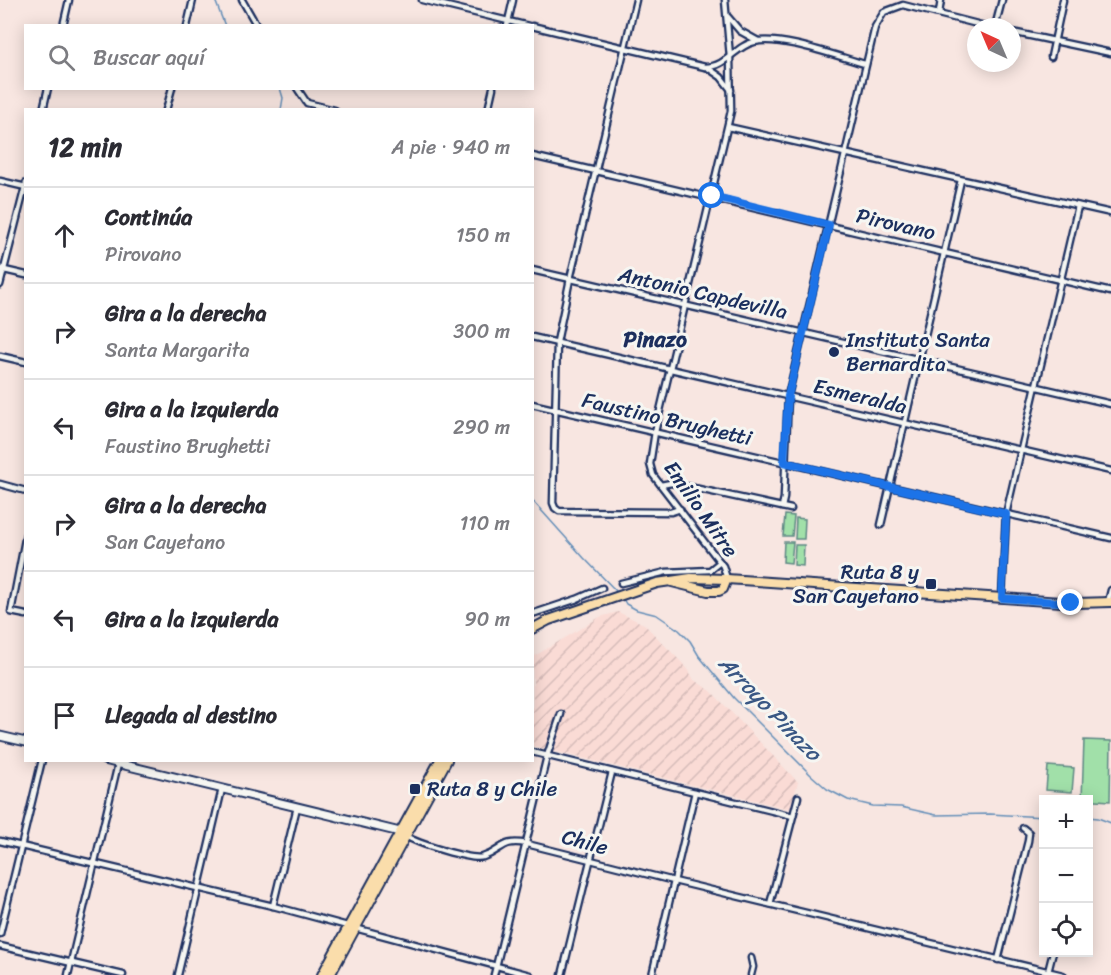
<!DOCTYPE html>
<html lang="es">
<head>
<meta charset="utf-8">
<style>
	:root { --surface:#fff; --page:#f7f7f7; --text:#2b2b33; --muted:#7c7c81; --line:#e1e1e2 }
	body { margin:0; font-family:Sriracha,sans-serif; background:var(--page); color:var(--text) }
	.controls { position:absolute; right:18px; bottom:18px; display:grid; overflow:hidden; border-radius:0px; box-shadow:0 3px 15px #0003 }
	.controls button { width:54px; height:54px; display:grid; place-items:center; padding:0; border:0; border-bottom:2px solid var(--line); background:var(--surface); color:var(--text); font:30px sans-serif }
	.compass { position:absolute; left:967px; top:18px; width:54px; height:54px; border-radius:50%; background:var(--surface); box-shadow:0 3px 15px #0003; rotate:316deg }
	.stop { position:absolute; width:18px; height:18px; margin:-14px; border:4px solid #1a73e8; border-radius:50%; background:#fff }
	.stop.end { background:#1a73e8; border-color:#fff; box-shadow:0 2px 6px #0008 }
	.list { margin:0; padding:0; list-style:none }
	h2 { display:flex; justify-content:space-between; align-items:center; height:78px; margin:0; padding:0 24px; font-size:26px }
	h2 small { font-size:20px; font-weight:400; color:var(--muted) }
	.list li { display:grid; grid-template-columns:39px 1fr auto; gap:18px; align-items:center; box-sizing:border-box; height:96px; padding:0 24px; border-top:2px solid var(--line) }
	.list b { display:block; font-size:22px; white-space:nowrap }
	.list p { margin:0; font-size:20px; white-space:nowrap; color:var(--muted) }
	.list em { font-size:20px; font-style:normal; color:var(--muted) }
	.icon { flex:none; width:33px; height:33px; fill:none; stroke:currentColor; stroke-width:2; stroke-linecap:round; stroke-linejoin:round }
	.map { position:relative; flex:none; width:1111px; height:975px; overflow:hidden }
	.search { position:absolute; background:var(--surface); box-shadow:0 3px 15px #0003; left:24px; top:24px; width:510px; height:66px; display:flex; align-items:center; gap:15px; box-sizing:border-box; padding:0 21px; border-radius:0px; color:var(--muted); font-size:22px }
	.panel { position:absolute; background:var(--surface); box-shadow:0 3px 15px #0003; left:24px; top:108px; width:510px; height:654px; border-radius:0px }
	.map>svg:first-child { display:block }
</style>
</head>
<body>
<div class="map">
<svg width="1111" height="975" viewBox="0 0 1111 975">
	<defs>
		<pattern id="industrial-furrows" width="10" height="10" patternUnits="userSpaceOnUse" patternTransform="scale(1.5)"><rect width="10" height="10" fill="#fadbd5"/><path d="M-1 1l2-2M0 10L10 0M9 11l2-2" fill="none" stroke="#d6bcb9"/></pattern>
	</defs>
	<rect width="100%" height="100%" fill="#f8e6e1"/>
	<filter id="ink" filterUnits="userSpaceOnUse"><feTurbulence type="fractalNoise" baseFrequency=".0167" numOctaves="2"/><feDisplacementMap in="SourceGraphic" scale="12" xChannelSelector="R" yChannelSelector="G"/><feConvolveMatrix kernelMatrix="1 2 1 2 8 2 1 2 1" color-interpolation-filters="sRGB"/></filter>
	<g filter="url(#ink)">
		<path fill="url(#industrial-furrows)" d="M618 612 644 624 688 669 694 680 711 691 798 782 790 809 533 746V657L600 617Z"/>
		<g fill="#a1e0a9" stroke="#5e8884" stroke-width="1.5">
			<path d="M785 515 794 516 792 536H783Z"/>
			<path d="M796 518 805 519 804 539H795Z"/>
			<path d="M784 542H793L791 563 783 562Z"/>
			<path d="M795 545H804L803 566 794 565Z"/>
			<path d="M1084 740 1111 741 1110 801 1082 799Z"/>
			<path d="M1048 766 1074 768 1072 792 1046 790Z"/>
		</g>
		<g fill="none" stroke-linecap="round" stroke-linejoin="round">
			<g stroke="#648eb8" stroke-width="1.5">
				<path d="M215 0 225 26"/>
				<path d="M280 88 283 98 281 110"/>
				<path d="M532 500 584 558 619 594"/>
				<path d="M622 597 626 604 637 610 657 615 679 630 690 641 699 656 734 698 811 775 827 789 848 800 873 806 901 807 936 815 990 814 1044 817"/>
				<path d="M1088 817 1098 818 1111 823"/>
			</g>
			<g stroke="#1b2f5e" stroke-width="9">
				<g id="street">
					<path d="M242 0 257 26"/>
					<path d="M422 0 529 26"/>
					<path d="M636 0 570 279 557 342 553 503 555 508 559 511 671 512 680 509"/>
					<path d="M725 0 730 57 731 111 655 432 650 464 653 475 723 566 727 579"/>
					<path d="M939 13 941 0"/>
					<path d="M728 17 740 31 758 41"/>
					<path d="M63 26 69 0"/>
					<path d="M187 26 193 0"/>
					<path d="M507 26 513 0"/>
					<path d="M532 26 705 67C727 67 735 46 754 42 780 35 839 57 865 64"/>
					<path d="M995 27 1002 0"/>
					<path d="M1012 32 1111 53"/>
					<path d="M1051 57 1063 0"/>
					<path d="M708 68 721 77 731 90"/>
					<path d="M297 88 307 103 335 110"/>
					<path d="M43 110 48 88"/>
					<path d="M166 110 172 88"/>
					<path d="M488 110 493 88"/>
					<path d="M728 127 1111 213"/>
					<path d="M532 156 1111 292"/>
					<path d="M0 181 26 187"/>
					<path d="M0 269 26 275"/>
					<path d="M532 270 1111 404"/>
					<path d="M0 285 26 183"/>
					<path d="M532 337 1111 471"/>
					<path d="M0 356 26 362"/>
					<path d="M532 404 1111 538"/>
					<path d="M0 484 26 491"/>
					<path d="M661 485 671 483 791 509"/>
					<path d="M782 507 784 498 788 396 875 27 884 12 903 5 989 27"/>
					<path d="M881 525 961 180"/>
					<path d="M26 534 11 612 26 615"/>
					<path d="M621 583 666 572 710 570 720 562"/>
					<path d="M1002 598 1006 514 1078 206"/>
					<path d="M1108 602 1111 590"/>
					<path d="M532 614 577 599 602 588"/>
					<path d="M532 752 793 816"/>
					<path d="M406 836C416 843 472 861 483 857 504 850 501 839 527 844L674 881 1063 975"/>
					<path d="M0 841 273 906 530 975"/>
					<path d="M770 904 798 797"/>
					<path d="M273 906 297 807"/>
					<path d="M0 934 42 760"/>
					<path d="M0 946 123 975"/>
					<path d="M751 958 753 967 751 975"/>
					<path d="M998 960 1028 841 1029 833 1023 828"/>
					<path d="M1048 972 1053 952"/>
					<path d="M68 975 118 764"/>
					<path d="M178 975 222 789"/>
					<path d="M494 975 547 756 561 714"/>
					<path d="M562 975 612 772"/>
					<path d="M652 975 695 792"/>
				</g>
			</g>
			<g stroke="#1b2f5e" stroke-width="11">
				<g id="secondary">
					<path d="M0 736 26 742"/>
					<path d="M104 760 400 832"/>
				</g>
			</g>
			<g stroke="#1b2f5e" stroke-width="12">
				<g id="primary">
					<path d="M672 582 708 591H719L723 589 727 579"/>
					<path d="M532 629 549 620 657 583 691 578 727 579 1076 603 1111 602"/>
					<path d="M322 975 440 760"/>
					<path d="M330 975 447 760"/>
				</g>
			</g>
			<use href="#street" stroke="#f6f6f2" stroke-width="4.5"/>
			<use href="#secondary" stroke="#f6f6f2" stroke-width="7"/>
			<use href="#primary" stroke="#faddab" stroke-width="8"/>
		</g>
	</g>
	<g fill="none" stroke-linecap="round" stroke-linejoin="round" filter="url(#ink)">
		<path stroke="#1a73e8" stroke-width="8" d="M712 196 829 225 788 396 784 462 1006 514 1002 598 1071 603"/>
	</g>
	<g fill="#1b2f5e" stroke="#f6f6f2" stroke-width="2">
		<circle cx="834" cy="352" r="6"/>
		<rect x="925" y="578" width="12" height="12" rx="3"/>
		<rect x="409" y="783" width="12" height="12" rx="3"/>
	</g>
	<g text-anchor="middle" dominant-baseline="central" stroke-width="6" stroke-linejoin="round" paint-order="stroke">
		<g font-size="21" fill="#1b2f5e" stroke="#f6f6f2">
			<text transform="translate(896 224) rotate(13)">Pirovano</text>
			<text transform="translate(703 293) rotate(13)">Antonio Capdevilla</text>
			<text transform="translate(860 396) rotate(13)">Esmeralda</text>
			<text transform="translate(667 419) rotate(13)">Faustino Brughetti</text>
			<text transform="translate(701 509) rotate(55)">Emilio Mitre</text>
			<text transform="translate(585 842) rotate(15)">Chile</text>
		</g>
		<g font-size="21" fill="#1b2f5e" stroke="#f6f6f2" text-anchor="start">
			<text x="846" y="340">Instituto Santa<tspan x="846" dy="24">Bernardita</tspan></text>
			<text x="919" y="572" text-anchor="end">Ruta 8 y<tspan x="919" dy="24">San Cayetano</tspan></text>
			<text x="427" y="789">Ruta 8 y Chile</text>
		</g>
		<g font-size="22" font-weight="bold" fill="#1b2f5e" stroke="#f6f6f2">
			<text x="655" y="339">Pinazo</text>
		</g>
		<g font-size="22" font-style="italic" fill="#395784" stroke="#f6f6f2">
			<text transform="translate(770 708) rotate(46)">Arroyo Pinazo</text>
		</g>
	</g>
</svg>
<div class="controls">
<button>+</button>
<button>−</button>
<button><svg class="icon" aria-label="locate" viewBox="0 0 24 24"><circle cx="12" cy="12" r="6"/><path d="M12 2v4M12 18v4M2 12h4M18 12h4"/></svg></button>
</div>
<svg class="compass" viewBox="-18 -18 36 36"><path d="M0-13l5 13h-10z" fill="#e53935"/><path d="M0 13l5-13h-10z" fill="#7c7c81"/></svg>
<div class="stop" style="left:712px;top:196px"></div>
<div class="stop end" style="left:1071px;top:603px"></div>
<div class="search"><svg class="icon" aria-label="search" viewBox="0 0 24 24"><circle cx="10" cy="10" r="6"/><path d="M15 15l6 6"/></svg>Buscar aquí</div>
<section class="panel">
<h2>12 min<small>A pie · 940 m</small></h2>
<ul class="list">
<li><svg class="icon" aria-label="ahead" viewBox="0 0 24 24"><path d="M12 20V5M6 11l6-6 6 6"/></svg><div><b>Continúa</b><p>Pirovano</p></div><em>150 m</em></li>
<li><svg class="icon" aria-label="right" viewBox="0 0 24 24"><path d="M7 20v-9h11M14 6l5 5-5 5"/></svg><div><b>Gira a la derecha</b><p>Santa Margarita</p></div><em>300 m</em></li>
<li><svg class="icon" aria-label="left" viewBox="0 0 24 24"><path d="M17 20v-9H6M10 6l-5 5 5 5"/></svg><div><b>Gira a la izquierda</b><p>Faustino Brughetti</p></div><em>290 m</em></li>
<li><svg class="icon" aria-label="right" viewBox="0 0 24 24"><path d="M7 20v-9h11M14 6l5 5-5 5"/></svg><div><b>Gira a la derecha</b><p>San Cayetano</p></div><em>110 m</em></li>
<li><svg class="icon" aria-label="left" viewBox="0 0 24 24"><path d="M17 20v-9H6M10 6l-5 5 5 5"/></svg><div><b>Gira a la izquierda</b></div><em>90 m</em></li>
<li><svg class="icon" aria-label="arrive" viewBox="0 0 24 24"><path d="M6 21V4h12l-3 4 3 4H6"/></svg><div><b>Llegada al destino</b></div></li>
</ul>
</section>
</div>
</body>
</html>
